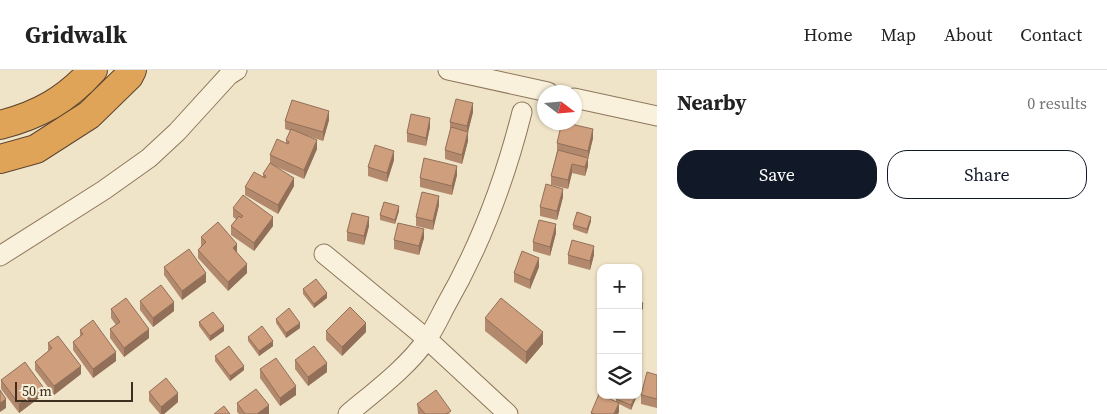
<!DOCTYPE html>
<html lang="en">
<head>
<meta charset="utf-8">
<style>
	:root { --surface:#fff; --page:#f2f2f2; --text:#222; --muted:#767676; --line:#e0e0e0; --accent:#111827 }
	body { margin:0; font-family:"Source Serif 4",serif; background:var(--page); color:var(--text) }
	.controls { position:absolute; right:15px; bottom:15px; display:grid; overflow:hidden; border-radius:10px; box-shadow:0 1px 4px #0004 }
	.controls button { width:45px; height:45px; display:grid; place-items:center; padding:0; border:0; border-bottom:1px solid var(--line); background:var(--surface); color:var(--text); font:25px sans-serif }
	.compass { position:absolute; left:537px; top:15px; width:45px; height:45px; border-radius:50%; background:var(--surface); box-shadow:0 1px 4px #0004; rotate:106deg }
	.scale { position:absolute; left:15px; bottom:12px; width:118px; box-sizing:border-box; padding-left:5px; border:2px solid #3d2e20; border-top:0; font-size:14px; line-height:18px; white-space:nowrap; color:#3d2e20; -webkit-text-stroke:4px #f7eed8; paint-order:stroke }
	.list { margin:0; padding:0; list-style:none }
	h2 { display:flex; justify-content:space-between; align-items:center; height:65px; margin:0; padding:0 20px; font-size:21px }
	h2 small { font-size:16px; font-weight:400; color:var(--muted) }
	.actions { display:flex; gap:10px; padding:15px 20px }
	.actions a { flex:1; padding:11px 0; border:1px solid var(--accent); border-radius:20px; text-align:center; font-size:18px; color:var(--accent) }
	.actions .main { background:var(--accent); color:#fff }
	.icon { flex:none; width:28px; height:28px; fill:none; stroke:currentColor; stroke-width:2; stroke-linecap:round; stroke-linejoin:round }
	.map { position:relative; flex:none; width:657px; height:344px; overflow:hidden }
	header { display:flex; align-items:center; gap:30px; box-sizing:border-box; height:70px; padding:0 25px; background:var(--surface); border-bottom:1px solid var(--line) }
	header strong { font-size:24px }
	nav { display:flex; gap:28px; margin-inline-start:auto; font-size:18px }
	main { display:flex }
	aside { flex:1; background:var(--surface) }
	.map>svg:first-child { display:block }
</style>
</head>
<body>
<header>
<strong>Gridwalk</strong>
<nav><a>Home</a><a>Map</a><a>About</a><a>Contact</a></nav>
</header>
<main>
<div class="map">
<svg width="657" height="344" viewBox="0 0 657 344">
	<rect width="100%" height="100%" fill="#f0e4c8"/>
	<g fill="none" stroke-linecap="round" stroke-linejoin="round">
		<g stroke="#8d765c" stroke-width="21">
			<g id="minor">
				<path d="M448 0 548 22"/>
				<path d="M574 28 657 46"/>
				<path d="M324 184 427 269 508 344"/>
				<path d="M0 186 104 120 149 88 177 62 229 5 237 0"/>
				<path d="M348 344C374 322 408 297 427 269 435 258 440 246 446 235 481 174 505 110 522 42"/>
			</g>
		</g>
		<g stroke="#5b4430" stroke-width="30">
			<g id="highway">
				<path d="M0 55C39 45 66 30 93 0"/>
				<path d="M0 89 36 79 89 45 129 6 132 0"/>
			</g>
		</g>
		<use href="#minor" stroke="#faf1dc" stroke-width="19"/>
		<use href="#highway" stroke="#e0a458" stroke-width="28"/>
	</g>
	<g fill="#b2896c">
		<path d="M473 42 468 62V71L462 94 445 89V80L450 61V52Z"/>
		<path d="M329 50 323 71 308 66 317 79 304 109 270 94V85L286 73V70L291 61 285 59V51Z"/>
		<path d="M430 57 426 76 407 72V63Z"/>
		<path d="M593 68 588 89V96L585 106 572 103 568 119 551 115V106L557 81V73Z"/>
		<path d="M394 90 387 112 368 106V97Z"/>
		<path d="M263 104 294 116 278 144 245 125V117L263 107Z"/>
		<path d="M457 105 452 125 420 117V108Z"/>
		<path d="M563 127 557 150 540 146V137Z"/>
		<path d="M439 135 433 160 416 156V147Z"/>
		<path d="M233 138 273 156 254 181 231 165V156L236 149 233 147Z"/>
		<path d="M399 141 395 154 380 150V145Z"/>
		<path d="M591 151 587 164 573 159V155Z"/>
		<path d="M369 156 364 175 347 171V162Z"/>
		<path d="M556 163 550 186 533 181V172Z"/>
		<path d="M201 167 237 183 247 203 228 221 198 188V180L201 176Z"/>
		<path d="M424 168 419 185 394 179V170Z"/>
		<path d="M568 185H594L590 200 568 194Z"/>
		<path d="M164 197 206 212 182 230 164 205Z"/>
		<path d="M539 197 530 219 514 212V203Z"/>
		<path d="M303 219 327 228 314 238 303 224Z"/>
		<path d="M140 231 174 241 153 257 140 240Z"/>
		<path d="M111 239 149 268 124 287 110 268V259L116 255 111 248Z"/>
		<path d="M485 248 543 274 526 294 485 261Z"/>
		<path d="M276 249 300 258 286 268 276 253Z"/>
		<path d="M199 252 224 261 210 271 199 256Z"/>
		<path d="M80 260 116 291 93 308 73 280V272L80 267Z"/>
		<path d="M326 261 366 262 342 286 326 270Z"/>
		<path d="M248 267 273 276 259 286 248 271Z"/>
		<path d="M48 273 81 304 54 325 35 300V292L48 281Z"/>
		<path d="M215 286 244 300 230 311 215 291Z"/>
		<path d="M295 290 327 302 308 316 295 299Z"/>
		<path d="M260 299 296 325 280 336 260 308Z"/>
		<path d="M657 305V338L641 334V325Z"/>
		<path d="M1 310 43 325 19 343 1 319Z"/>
		<path d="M149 322 178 332 164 344H160L149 331Z"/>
		<path d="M637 325 631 340 619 334V342L618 344H591V343L616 332V329Z"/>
		<path d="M237 333 269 344H239L237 342Z"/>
		<path d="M417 334 451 344H418Z"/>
	</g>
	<g fill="#916f58">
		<path d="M473 33V42L468 62V71L462 94V85L467 65V56Z"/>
		<path d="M329 41V50L323 71V62Z"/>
		<path d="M430 48V57L426 76V68Z"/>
		<path d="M593 59V68L588 89V81Z"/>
		<path d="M317 70V79L304 109V100Z"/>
		<path d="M394 81V90L387 112V103Z"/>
		<path d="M588 88V96L585 106V97Z"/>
		<path d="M572 94V103L568 119V110Z"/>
		<path d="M457 96V105L452 125V116Z"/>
		<path d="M294 108V116L278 144V135Z"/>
		<path d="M563 119V127L557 150V141Z"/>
		<path d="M439 126V135L433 160V151Z"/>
		<path d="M399 136V141L395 154V150Z"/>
		<path d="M273 147V156L254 181V173Z"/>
		<path d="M369 147V156L364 175V166Z"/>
		<path d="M591 147V151L587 164V159Z"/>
		<path d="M556 154V163L550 186V177Z"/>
		<path d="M424 159V168L419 185V176Z"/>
		<path d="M237 174V183L233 187V178Z"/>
		<path d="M594 176V185L590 200V191Z"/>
		<path d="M539 188V197L530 219V210Z"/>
		<path d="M247 194V203L228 221V212Z"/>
		<path d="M206 203V212L182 230V221Z"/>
		<path d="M327 223V228L314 238V234Z"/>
		<path d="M174 232V241L153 257V248Z"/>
		<path d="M643 233V238L638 251V247Z"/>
		<path d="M300 253V258L286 268V263Z"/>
		<path d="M366 253V262L342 286V277Z"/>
		<path d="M224 256V261L210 271V266Z"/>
		<path d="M149 259V268L124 287V278Z"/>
		<path d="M543 262V274L526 294V282Z"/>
		<path d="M273 271V276L259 286V281Z"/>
		<path d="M116 282V291L93 308V299Z"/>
		<path d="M327 293V302L308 316V307Z"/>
		<path d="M81 296V304L54 325V316Z"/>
		<path d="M244 296V300L230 311V306Z"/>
		<path d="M296 316V325L280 336V328Z"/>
		<path d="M43 317V325L19 343V334Z"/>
		<path d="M178 323V332L164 344H161V337Z"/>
		<path d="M636 325H637V326L631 340V335Z"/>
		<path d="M6 329V338L0 342V333Z"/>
		<path d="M619 333V342L618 344H614Z"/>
		<path d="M269 335V344H257Z"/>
	</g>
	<g fill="#cf9f7d" stroke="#916f58">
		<path d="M456 29 473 33 467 56 450 52Z"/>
		<path d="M292 30 329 41 323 62 285 51Z"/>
		<path d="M411 44 430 48 426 68 407 63Z"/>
		<path d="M562 52 593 59 588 81 557 73Z"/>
		<path d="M451 57 468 62 462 85 445 80Z"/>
		<path d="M291 59 317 70 304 100 270 85 277 69 288 74 289 72 286 70Z"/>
		<path d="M375 75 394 81 387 103 368 97Z"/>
		<path d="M558 80 588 88 585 97 572 94 568 110 551 106Z"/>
		<path d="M424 88 457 96 452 116 420 108Z"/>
		<path d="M270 93 294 108 278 135 245 117 254 102 265 108 266 106 263 104Z"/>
		<path d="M546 114 563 119 557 141 540 137Z"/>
		<path d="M422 122 439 126 433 151 416 147Z"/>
		<path d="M243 125 273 147 254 173 231 156 239 146 241 148 243 146 233 138Z"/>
		<path d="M384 132 399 136 395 150 380 145Z"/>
		<path d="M577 142 591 147 587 159 573 155Z"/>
		<path d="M352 143 369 147 364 166 347 162Z"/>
		<path d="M539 150 556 154 550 177 533 172Z"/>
		<path d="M218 152 237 174 233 178 247 194 228 212 198 180 206 172 201 167Z"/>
		<path d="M398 153 424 159 419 176 394 170Z"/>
		<path d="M572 170 594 176 590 191 568 185Z"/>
		<path d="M189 179 206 203 182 221 164 197Z"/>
		<path d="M522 181 539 188 530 210 514 203Z"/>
		<path d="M316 209 327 223 314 234 303 219Z"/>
		<path d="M161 215 174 232 153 248 140 231Z"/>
		<path d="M126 228 149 259 124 278 110 259 120 252 111 239Z"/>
		<path d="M501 228 543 262 526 282 485 248Z"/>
		<path d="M638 232 643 233 638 247Z"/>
		<path d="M350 237 366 253 342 277 326 261Z"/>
		<path d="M289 238 300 253 286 263 276 249Z"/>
		<path d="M213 242 224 256 210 266 199 252Z"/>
		<path d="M93 250 116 282 93 299 73 272 83 264 80 260Z"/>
		<path d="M262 256 273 271 259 281 248 267Z"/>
		<path d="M58 266 81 296 54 316 35 292 52 278 48 273Z"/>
		<path d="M229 276 244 296 230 306 215 286Z"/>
		<path d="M314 276 327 293 308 307 295 290Z"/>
		<path d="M276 288 296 316 280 328 260 299Z"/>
		<path d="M25 292 43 317 19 334 1 310Z"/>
		<path d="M647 302 657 305V329L641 325Z"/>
		<path d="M166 308 178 323 161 337 149 322Z"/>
		<path d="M256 319 269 335 257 344H245L237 333Z"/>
		<path d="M0 320 6 329 0 333Z"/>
		<path d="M436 320 451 341 446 344H425L417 334Z"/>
		<path d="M599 324 619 333 614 344H595L591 343Z"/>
		<path d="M618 325H636L631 335 616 329Z"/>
		<path d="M224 336 230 344H214Z"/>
	</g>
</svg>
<div class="controls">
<button>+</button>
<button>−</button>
<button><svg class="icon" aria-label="layers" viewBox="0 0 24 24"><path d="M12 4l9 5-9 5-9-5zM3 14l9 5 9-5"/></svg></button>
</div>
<svg class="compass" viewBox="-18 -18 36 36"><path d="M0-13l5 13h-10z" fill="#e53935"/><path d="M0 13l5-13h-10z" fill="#767676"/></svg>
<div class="scale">50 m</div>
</div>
<aside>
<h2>Nearby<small>0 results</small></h2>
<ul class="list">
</ul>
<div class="actions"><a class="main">Save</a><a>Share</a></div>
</aside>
</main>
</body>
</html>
